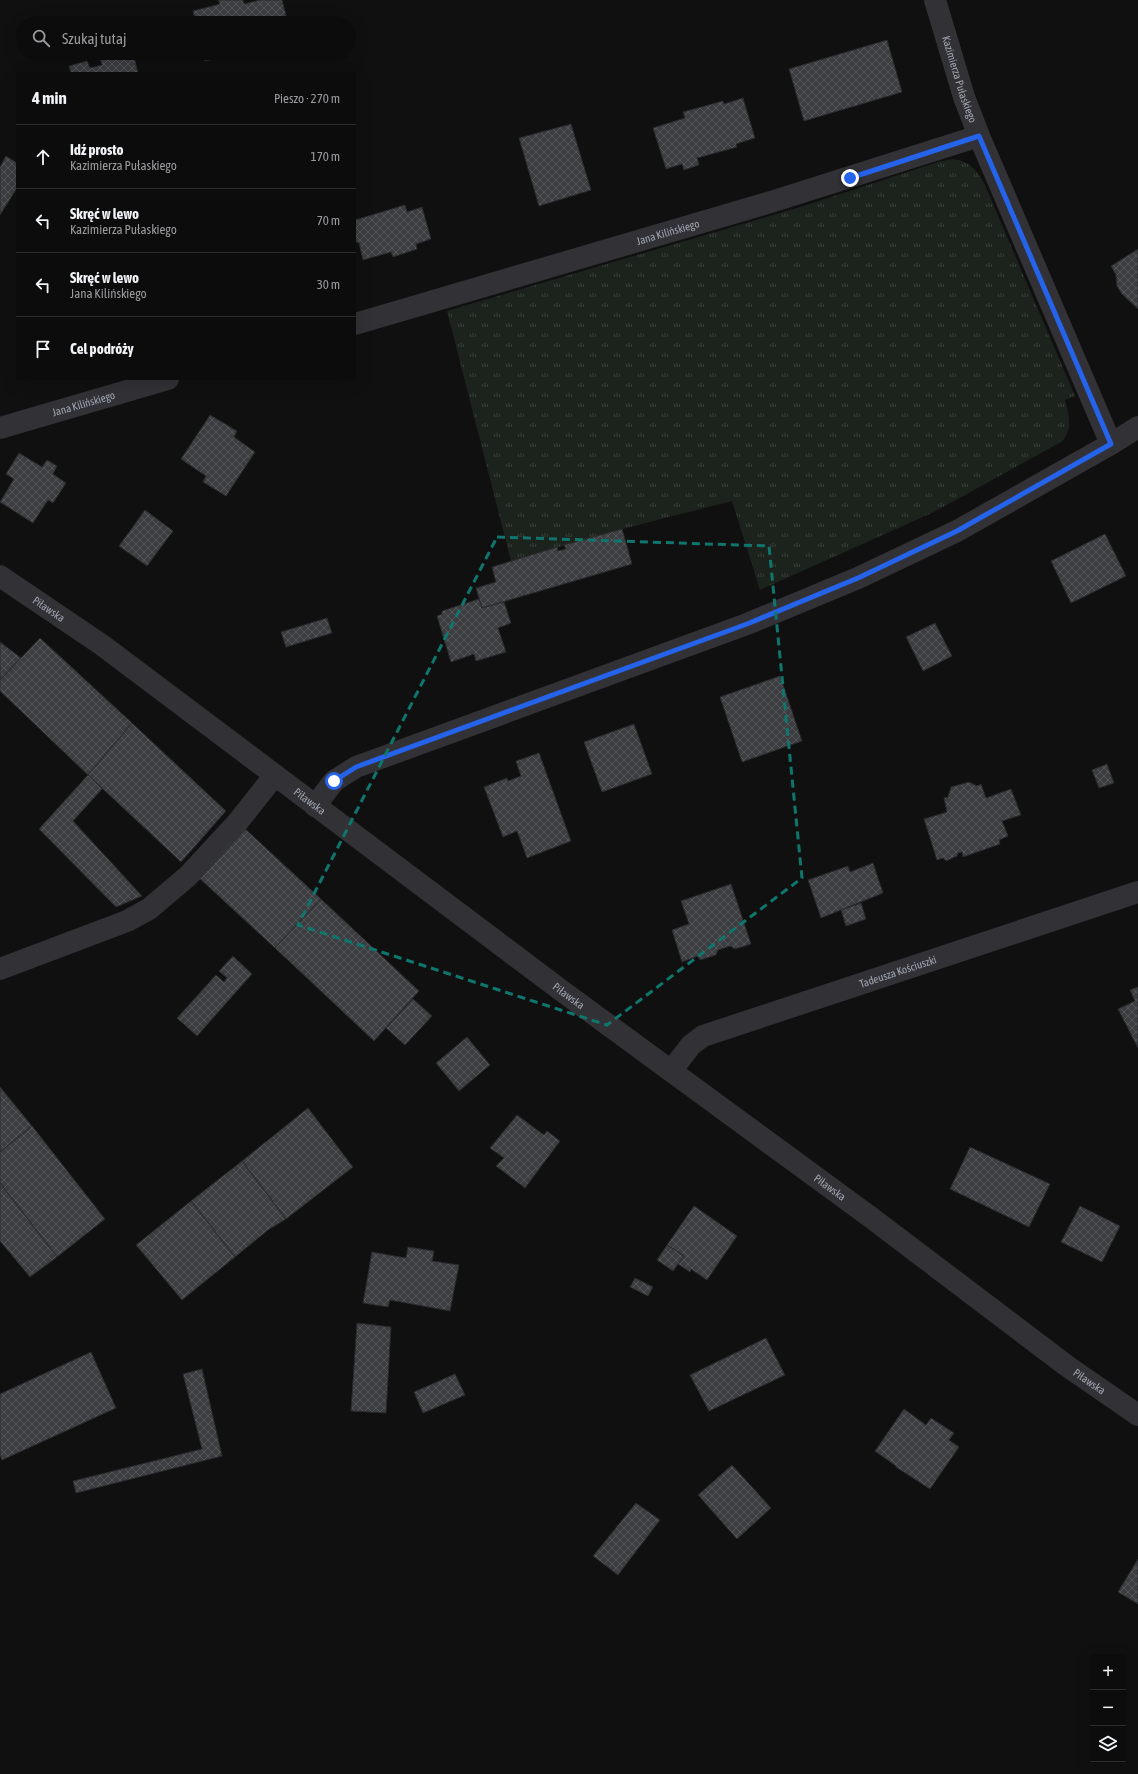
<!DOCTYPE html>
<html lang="pl">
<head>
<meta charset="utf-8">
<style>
	:root { --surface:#0c0c0d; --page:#1a1a1b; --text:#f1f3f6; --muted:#9a9b9d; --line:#2c2c2e }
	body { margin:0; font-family:"Asap Condensed",sans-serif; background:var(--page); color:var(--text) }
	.controls { position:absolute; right:12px; bottom:12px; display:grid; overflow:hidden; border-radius:0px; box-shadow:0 4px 16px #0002 }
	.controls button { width:36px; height:36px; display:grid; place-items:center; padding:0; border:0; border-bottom:1px solid var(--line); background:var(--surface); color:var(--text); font:20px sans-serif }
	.stop { position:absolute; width:12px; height:12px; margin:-9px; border:3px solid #2563eb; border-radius:50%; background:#fff }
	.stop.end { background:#2563eb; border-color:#fff; box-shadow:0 1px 4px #0008 }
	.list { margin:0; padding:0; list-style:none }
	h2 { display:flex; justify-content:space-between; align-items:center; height:52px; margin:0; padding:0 16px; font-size:17px }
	h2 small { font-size:13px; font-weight:400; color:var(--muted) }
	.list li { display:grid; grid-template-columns:26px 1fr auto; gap:12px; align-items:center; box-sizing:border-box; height:64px; padding:0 16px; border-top:1px solid var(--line) }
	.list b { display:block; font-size:15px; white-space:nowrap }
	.list p { margin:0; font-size:13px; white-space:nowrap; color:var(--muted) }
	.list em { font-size:13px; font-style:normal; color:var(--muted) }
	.icon { flex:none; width:22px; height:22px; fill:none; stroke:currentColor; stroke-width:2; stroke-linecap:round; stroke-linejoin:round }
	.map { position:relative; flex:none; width:1138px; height:1774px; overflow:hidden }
	.search { position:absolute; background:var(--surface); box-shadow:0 4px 16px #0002; left:16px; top:16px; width:340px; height:44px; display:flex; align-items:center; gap:10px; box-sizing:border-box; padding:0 14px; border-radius:22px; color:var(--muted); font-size:15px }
	.panel { position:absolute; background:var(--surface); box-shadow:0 4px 16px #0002; left:16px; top:72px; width:340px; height:308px; border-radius:0px }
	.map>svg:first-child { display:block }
</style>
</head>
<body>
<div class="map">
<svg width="1138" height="1774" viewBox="0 0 1138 1774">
	<defs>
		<pattern id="grass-tufts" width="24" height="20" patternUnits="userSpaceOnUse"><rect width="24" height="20" fill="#1c231d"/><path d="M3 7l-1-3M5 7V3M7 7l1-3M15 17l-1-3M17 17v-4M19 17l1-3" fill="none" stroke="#3a403b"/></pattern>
		<pattern id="building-cross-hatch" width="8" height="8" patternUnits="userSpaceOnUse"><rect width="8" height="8" fill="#3c3d41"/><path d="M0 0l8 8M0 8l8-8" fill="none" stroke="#55565a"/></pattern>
	</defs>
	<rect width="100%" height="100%" fill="#101011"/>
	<path fill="url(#grass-tufts)" d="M953 159C969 161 976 169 984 183L1075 396 1065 400C1069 414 1073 431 1061 442L934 512 760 590 732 501 622 529 511 561 447 311 807 205 938 162Z"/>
	<g fill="url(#building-cross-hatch)" stroke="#2a2a2d">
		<path d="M218 0H243L244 4 260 0H282L288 23H196L193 11 220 4Z"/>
		<path d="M887 40 902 92 804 121 789 69Z"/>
		<path d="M99 53H133L138 73H71L69 66 87 61 90 68 102 65Z"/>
		<path d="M203 53H238L205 61Z"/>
		<path d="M743 98 755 138 736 144 737 147 697 158 699 165 684 170 682 164 666 169 653 128 685 118 683 112 723 101 724 104Z"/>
		<path d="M571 124 591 190 539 206 519 138Z"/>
		<path d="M6 156 17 163V188L0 215V167Z"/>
		<path d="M405 205 407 212 422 207 431 239 416 244 417 249 393 257 391 252 363 260 359 243 355 242V220Z"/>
		<path d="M1138 249V309L1122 294 1117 286 1116 275 1111 266Z"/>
		<path d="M210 415 237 431 234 437 255 452 226 496 203 482 206 476 181 459Z"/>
		<path d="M19 453 42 467 47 460 57 466 53 474 66 483 53 503 48 500 33 523 0 502 14 479 6 474Z"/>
		<path d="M145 510 173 531 147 566 119 546Z"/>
		<path d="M622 529 632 564 482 608 476 588 496 582 492 567 557 547 558 551 566 549 564 545Z"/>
		<path d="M1105 534 1126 576 1071 603 1051 561Z"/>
		<path d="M479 599 482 608 504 602 511 623 498 628 506 652 476 661 474 654 451 662 437 616 442 614V611Z"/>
		<path d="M327 618 332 633 286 647 281 632Z"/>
		<path d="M935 623 952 656 923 671 906 637Z"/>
		<path d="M40 638 132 723 88 775 0 691V680Z"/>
		<path d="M0 642 21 658 0 680Z"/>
		<path d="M780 676 802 741 742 762 720 697Z"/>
		<path d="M132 723 226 811 181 862 88 775Z"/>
		<path d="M634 724 652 774 602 792 584 742Z"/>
		<path d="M539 753 571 841 527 858 517 831 503 837 484 787 507 778 508 781 521 776 516 761Z"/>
		<path d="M1107 764 1114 783 1099 788 1092 770Z"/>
		<path d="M88 775 102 789 73 821 142 896 116 907 39 829Z"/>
		<path d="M969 782 977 786 981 784 986 798 1011 789 1021 815 1002 821 1008 836 999 840 1000 844 963 857 962 852 958 853 957 856 946 861 943 858 937 860 924 819 947 812 944 798 948 797 951 787Z"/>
		<path d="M242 826 321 899 275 948 198 877Z"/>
		<path d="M873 863 883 893 821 918 808 880 848 866 850 872Z"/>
		<path d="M731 884 751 944 735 949 730 946 718 950 716 955 700 960 698 956 682 962 672 930 689 924 681 901Z"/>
		<path d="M321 899 419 991 374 1041 275 948Z"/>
		<path d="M861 903 866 919 846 926 841 910Z"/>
		<path d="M233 956 252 974 197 1036 177 1018 216 975 224 982 227 978 219 971Z"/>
		<path d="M1138 987V1048L1118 1009 1135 1001 1130 990Z"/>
		<path d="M413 999 432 1016 405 1045 386 1028Z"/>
		<path d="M467 1037 490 1065 459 1091 436 1063Z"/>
		<path d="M0 1087 32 1126 0 1152Z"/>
		<path d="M308 1108 353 1167 286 1219 242 1161Z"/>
		<path d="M517 1115 544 1135 547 1131 560 1141 525 1188 496 1166 504 1158 490 1148Z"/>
		<path d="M32 1126 105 1219 57 1257 0 1183V1152Z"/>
		<path d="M970 1147 1050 1184 1029 1227 950 1189Z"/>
		<path d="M242 1161 286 1219 268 1230 235 1257 191 1201Z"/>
		<path d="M0 1183 57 1257 30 1277 0 1241Z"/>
		<path d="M191 1201 235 1257 182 1300 136 1245Z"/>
		<path d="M694 1206 737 1236 707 1280 691 1269 690 1272 678 1264 684 1256 667 1245Z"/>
		<path d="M1080 1206 1120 1226 1102 1262 1061 1242Z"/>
		<path d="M667 1245 684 1256 673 1271 657 1260Z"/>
		<path d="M408 1247 434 1251 432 1261 459 1265 450 1311 390 1300 388 1307 363 1303 372 1252 406 1258Z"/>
		<path d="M635 1278 653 1287 648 1296 630 1287Z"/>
		<path d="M357 1323 391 1327 386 1413 351 1411Z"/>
		<path d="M766 1338 785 1375 709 1411 690 1375Z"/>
		<path d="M91 1352 116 1408 2 1460 0 1455V1394Z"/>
		<path d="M202 1369 222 1456 76 1493 73 1481 202 1449 183 1374Z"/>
		<path d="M455 1374 465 1395 423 1413 414 1392Z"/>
		<path d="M904 1409 926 1425 931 1418 954 1433 949 1440 959 1447 930 1489 896 1467V1466L875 1451Z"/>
		<path d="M732 1465 771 1508 737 1539 698 1495Z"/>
		<path d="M636 1503 660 1520 618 1575 593 1556Z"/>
		<path d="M1138 1559V1604L1118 1592Z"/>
	</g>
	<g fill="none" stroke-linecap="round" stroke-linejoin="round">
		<g stroke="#313136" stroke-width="22">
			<path id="s1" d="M935 0 964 97 979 136 1111 444"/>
			<path id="s2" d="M355 324 774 201 979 136"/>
			<path id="s3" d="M0 428 168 379"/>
			<path d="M315 806 334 781 356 767 747 624 858 578 957 531 1111 444 1138 427"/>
			<path d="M0 969 127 921 149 909 188 876 237 823 275 775"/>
			<path id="s4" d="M671 1071 691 1045 703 1036 1138 892"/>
		</g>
		<path stroke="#313136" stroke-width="22" id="s5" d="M0 576 102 645 562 991 869 1216 1067 1366 1138 1415"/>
	</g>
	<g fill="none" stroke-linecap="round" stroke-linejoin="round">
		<path stroke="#2563eb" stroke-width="5" d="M334 781 356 767 747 624 858 578 957 531 1111 444 979 136 850 178"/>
	</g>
	<path fill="none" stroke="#0f766e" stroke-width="3" stroke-dasharray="8 5" stroke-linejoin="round" d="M497 537 769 546 802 878 607 1025 298 925Z"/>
	<g text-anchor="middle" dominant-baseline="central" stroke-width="3.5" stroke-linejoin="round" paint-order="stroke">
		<g font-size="11" fill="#a1a5b1" stroke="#0b0b0c">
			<text stroke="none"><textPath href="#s1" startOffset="83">Kazimierza Pułaskiego</textPath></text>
			<text stroke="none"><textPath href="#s2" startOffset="326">Jana Kilińskiego</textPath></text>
			<text stroke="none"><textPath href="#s3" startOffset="87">Jana Kilińskiego</textPath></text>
			<text stroke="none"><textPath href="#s5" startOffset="59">Piławska</textPath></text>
			<text stroke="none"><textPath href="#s5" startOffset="383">Piławska</textPath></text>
			<text stroke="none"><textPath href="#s4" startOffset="253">Tadeusza Kościuszki</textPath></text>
			<text stroke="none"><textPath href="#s5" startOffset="707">Piławska</textPath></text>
			<text stroke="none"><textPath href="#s5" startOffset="1031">Piławska</textPath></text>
			<text stroke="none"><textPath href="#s5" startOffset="1355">Piławska</textPath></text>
		</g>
	</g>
</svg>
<div class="controls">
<button>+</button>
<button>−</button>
<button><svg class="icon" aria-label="layers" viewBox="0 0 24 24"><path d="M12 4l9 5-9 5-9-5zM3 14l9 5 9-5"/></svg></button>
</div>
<div class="stop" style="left:334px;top:781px"></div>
<div class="stop end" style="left:850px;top:178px"></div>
<div class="search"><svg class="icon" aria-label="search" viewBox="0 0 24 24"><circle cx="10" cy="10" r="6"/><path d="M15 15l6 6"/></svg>Szukaj tutaj</div>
<section class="panel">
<h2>4 min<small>Pieszo · 270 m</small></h2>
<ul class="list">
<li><svg class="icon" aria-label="ahead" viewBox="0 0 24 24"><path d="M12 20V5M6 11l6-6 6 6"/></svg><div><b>Idź prosto</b><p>Kazimierza Pułaskiego</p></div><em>170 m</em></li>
<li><svg class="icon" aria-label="left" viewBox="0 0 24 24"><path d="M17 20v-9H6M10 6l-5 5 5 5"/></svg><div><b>Skręć w lewo</b><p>Kazimierza Pułaskiego</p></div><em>70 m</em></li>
<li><svg class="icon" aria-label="left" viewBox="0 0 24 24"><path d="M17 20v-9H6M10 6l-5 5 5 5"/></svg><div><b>Skręć w lewo</b><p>Jana Kilińskiego</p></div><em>30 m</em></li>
<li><svg class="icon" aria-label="arrive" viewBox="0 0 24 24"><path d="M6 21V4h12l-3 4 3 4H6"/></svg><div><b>Cel podróży</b></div></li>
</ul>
</section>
</div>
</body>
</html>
